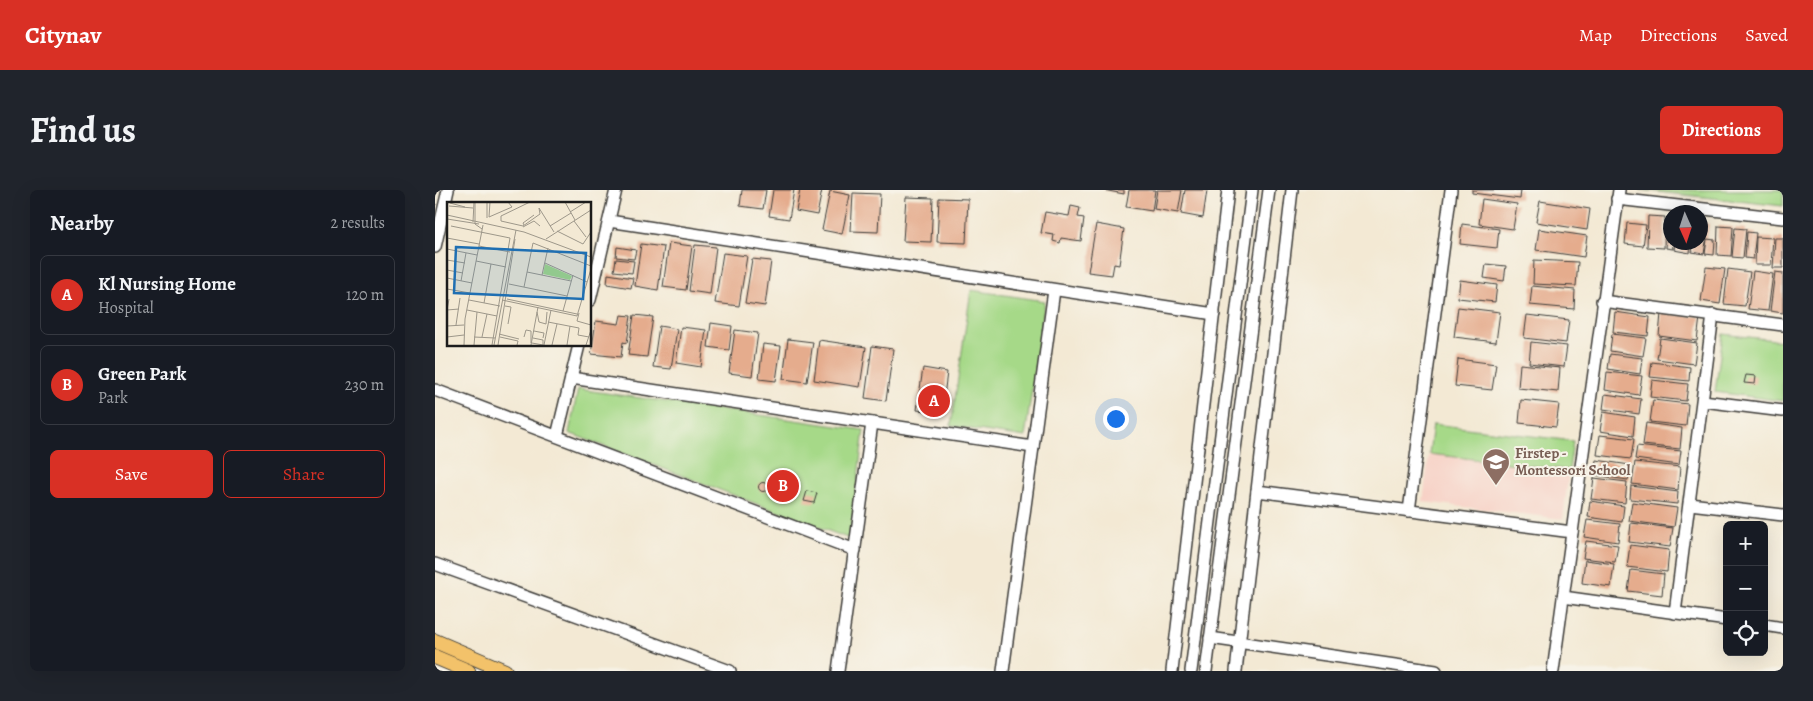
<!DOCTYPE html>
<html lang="en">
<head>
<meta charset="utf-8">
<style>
	:root { --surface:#171b24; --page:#20242c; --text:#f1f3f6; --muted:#9ea1a6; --line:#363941; --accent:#d93025 }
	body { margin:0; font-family:Alegreya,serif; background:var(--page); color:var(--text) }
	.controls { position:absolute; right:15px; bottom:15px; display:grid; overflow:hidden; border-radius:8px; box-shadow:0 5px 20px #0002 }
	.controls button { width:45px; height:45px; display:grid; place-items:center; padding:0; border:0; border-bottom:1px solid var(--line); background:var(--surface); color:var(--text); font:25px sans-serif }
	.compass { position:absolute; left:1228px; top:15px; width:45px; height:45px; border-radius:50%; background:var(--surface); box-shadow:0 5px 20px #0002; rotate:177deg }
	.you { position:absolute; left:680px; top:228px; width:18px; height:18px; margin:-12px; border:4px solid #fff; border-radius:50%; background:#1a73e8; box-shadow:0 0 0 8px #1a73e833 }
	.badge { display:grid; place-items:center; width:32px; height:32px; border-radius:50%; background:var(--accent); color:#fff; font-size:16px; font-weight:700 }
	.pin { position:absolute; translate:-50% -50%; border:2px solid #fff; box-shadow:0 1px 5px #0006 }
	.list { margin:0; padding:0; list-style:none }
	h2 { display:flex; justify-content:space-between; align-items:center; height:65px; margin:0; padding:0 20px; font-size:21px }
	h2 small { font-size:16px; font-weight:400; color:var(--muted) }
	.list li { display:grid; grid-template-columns:32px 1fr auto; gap:15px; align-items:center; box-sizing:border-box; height:80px; margin:0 10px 10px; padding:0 10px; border:1px solid var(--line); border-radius:8px }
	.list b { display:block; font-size:19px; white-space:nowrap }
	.list p { margin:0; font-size:16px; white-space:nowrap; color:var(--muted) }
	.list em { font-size:16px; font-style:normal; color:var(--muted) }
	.actions { display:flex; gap:10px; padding:15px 20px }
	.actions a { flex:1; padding:11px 0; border:1px solid var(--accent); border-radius:8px; text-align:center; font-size:18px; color:var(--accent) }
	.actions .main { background:var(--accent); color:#fff }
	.icon { flex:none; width:28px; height:28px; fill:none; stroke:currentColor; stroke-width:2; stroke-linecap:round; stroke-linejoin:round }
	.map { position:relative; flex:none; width:1348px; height:481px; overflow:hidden; border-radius:8px }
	header { display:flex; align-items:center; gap:30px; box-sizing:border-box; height:70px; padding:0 25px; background:var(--accent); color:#fff }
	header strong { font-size:24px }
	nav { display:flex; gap:28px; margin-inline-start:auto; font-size:18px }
	.intro { display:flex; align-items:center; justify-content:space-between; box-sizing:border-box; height:120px; padding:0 30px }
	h1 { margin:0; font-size:35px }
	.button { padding:12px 22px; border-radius:8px; background:var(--accent); color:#fff; font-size:18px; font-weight:700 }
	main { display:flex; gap:30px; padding:0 30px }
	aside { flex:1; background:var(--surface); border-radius:8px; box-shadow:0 5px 20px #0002 }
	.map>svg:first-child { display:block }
</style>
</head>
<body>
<header>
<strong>Citynav</strong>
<nav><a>Map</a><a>Directions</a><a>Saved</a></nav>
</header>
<div class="intro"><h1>Find us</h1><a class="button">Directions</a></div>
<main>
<aside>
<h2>Nearby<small>2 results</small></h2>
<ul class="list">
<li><span class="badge">A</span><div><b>Kl Nursing Home</b><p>Hospital</p></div><em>120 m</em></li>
<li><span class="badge">B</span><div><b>Green Park</b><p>Park</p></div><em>230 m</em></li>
</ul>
<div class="actions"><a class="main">Save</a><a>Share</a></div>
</aside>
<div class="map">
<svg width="1348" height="481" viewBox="0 0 1348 481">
	<rect width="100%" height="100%" fill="#f7f3e8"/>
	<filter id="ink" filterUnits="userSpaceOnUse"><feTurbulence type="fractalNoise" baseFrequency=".02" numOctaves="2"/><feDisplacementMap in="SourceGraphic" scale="10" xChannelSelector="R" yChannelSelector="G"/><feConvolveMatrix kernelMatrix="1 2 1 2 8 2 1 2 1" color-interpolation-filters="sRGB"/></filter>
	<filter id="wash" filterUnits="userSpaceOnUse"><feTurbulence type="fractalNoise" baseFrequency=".0096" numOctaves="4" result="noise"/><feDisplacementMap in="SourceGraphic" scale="20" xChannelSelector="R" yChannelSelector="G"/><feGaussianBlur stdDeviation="1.12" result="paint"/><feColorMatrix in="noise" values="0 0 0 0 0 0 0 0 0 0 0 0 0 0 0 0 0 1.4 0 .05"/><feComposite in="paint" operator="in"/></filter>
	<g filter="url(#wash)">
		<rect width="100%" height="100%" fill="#f3e9d4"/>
		<path fill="#f7d1c6" d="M994 264 1134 280 1128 329 988 312Z"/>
		<g fill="#a6d988" stroke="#617a52">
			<path d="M1205 0H1348V16Z"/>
			<path d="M536 100 610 111 590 247 516 236Z"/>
			<path d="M1288 144 1348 151V211L1280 202Z"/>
			<path d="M143 199 429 240 415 349 134 243Z"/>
			<path d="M998 234 1138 251 1134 280 994 264Z"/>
		</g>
		<g id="blocks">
			<g fill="#e5ac8d">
				<path d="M307 0H331L328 19 305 16Z"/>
				<path d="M338 0H359L354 29 334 26Z"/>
				<path d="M365 0H387L382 25 361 21Z"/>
				<path d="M668 0H689V4Z"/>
				<path d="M694 0H720L717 21 691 17Z"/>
				<path d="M722 0H747L743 23 719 19Z"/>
				<path d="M750 0H772L768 28 746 24Z"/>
				<path d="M1037 0H1086L1085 9 1037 3Z"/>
				<path d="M395 1 415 5 407 44 387 40Z"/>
				<path d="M418 3 445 4 443 42 416 41Z"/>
				<path d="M471 7 498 8 496 52 468 51Z"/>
				<path d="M504 8 533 9 531 53 502 52Z"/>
				<path d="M1047 9 1082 14 1078 39 1044 34Z"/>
				<path d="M1105 11 1155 19 1152 40 1101 32Z"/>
				<path d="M636 16 645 18 643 27 649 28 646 51 626 48 625 53 618 51 619 45 606 43 610 22 634 26Z"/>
				<path d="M1213 26 1230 27 1229 58 1212 57Z"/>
				<path d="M1192 33 1211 35 1208 56 1190 54Z"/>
				<path d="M1266 33 1274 34 1269 64 1257 62 1259 52H1266Z"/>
				<path d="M661 34 689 39 684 75 679 74 677 85 653 82Z"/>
				<path d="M1027 34 1064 39 1062 58 1025 54Z"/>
				<path d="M1283 36 1298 37 1296 66 1282 65Z"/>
				<path d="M1300 38 1311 39 1308 68 1297 67Z"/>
				<path d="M1104 39 1152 46 1149 67 1101 60Z"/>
				<path d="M1312 42 1321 43 1318 69 1310 68Z"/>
				<path d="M1232 44H1236L1238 59 1231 58Z"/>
				<path d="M1321 47 1338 48 1336 75H1320Z"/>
				<path d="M1340 48H1348V78H1338Z"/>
				<path d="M1272 49 1280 50 1279 65 1270 64Z"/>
				<path d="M1240 52H1256L1255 63 1239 60Z"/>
				<path d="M234 53 257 56 251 100 228 97Z"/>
				<path d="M206 54 229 57 223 100 200 96Z"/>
				<path d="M260 55 281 57 275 104 254 101Z"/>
				<path d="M182 57 201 60 199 69 181 67Z"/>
				<path d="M288 63 312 66 304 116 280 113Z"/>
				<path d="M181 69 199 71 197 83 179 81Z"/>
				<path d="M317 69 336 71 330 116 310 113Z"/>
				<path d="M1099 70 1143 72 1141 96 1098 94Z"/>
				<path d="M1051 74 1071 76 1069 91 1049 88Z"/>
				<path d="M1271 77 1290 79 1285 114 1266 111Z"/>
				<path d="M1293 79 1315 82 1310 116 1289 114Z"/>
				<path d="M1318 81 1338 84 1333 121 1313 119Z"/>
				<path d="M1340 82 1348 83V123L1335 121Z"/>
				<path d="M173 84 198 88 196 98 172 94Z"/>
				<path d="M1025 90 1062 95 1060 112 1023 108Z"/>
				<path d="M1097 96 1140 100 1139 119 1095 115Z"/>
				<path d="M1023 117 1065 122 1061 152 1019 147Z"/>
				<path d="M1180 122 1215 127 1213 146 1178 142Z"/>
				<path d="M1226 123 1265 127 1262 151 1224 146Z"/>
				<path d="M186 125 196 126 192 153 188 152 186 167 156 164 161 131 184 134Z"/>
				<path d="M199 125 218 127 212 167 193 165Z"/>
				<path d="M1092 125 1134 130 1131 153 1089 148Z"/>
				<path d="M276 133 297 136 294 160 273 157Z"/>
				<path d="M224 136 242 139 236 179 218 177Z"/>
				<path d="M246 137 271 140 266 177 241 173Z"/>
				<path d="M300 140 323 143 317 186 294 183Z"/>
				<path d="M1177 144 1211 148 1208 166 1175 161Z"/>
				<path d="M1225 148 1262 153 1259 174 1222 169Z"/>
				<path d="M353 149 378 152 372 192 348 189Z"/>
				<path d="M384 150 431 157 425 197 379 190Z"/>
				<path d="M1096 152 1132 156 1129 177 1094 173Z"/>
				<path d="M328 154 346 156 341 191 324 189Z"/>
				<path d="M437 156 458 159 451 211 430 208Z"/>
				<path d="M1175 164 1207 168 1205 184 1173 179Z"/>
				<path d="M1023 169 1061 174 1057 200 1020 196Z"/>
				<path d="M1217 172 1255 177 1254 191 1215 187Z"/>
				<path d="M1085 174 1125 178 1123 202 1083 198Z"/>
				<path d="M488 178 512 182 507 223 482 220Z"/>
				<path d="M1172 182 1207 186 1204 205 1170 200Z"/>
				<path d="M1311 185 1321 186 1320 194 1309 193Z"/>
				<path d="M1217 190 1253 194 1251 211 1215 207Z"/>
				<path d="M1170 204 1206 209 1204 224 1168 219Z"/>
				<path d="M1086 210 1124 214 1121 237 1084 233Z"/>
				<path d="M1218 210 1253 214 1251 236 1215 232Z"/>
				<path d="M1168 222 1200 227 1198 246 1165 241Z"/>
				<path d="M1211 233 1247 238 1245 259 1208 255Z"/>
				<path d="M1165 245 1199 249 1196 269 1162 265Z"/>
				<path d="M1202 256 1246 261 1244 275 1200 269Z"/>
				<path d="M1161 270 1195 275 1193 290 1159 285Z"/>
				<path d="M1200 272 1245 277 1243 300 1197 294Z"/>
				<path d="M1159 288 1192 292 1190 313 1156 309Z"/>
				<circle cx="328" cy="297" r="4.5"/>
				<path d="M1196 296 1243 302 1242 314 1195 309Z"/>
				<path d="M372 301 382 303 379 313 369 311Z"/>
				<path d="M1155 311 1189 316 1187 332 1153 327Z"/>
				<path d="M1197 312 1242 318 1239 337 1194 331Z"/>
				<path d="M1152 330 1185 334 1183 352 1149 347Z"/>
				<path d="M1196 333 1238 338 1235 357 1194 352Z"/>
				<path d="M1151 351 1183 355 1180 372 1148 368Z"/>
				<path d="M1195 355 1234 360 1232 382 1192 377Z"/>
				<path d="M1150 370 1179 374 1176 397 1147 393Z"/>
				<path d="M1196 380 1229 384 1227 405 1193 401Z"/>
			</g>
		</g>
	</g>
	<g filter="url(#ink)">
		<use href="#blocks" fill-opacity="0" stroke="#3c3b38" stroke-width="1"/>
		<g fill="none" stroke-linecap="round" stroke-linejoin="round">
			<g stroke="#3c3b38" stroke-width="14">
				<g id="minor">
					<path d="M1182 9 1348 28"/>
					<path d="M174 31 779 124"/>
					<path d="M0 57 13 0"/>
					<path d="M155 110 181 0"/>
					<path d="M1167 111 1348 135"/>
					<path d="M136 188 598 257"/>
					<path d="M0 200 420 360"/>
					<path d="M1268 211 1348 221"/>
					<path d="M122 246 144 155"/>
					<path d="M822 301 1137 342"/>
					<path d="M1255 314 1348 325"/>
					<path d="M974 321 1016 0"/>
					<path d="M0 374 295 481"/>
					<path d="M1128 407 1292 430"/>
					<path d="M1240 423 1278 125"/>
					<path d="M1329 435 1348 438"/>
					<path d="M775 448 1001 481"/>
					<path d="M403 481 437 233"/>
					<path d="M568 481 619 100"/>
					<path d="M737 481 793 0"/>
					<path d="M756 481 817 0"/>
					<path d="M771 481 834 0"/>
					<path d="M801 481 857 0"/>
					<path d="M1118 481 1184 0"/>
				</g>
			</g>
			<g stroke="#3c3b38" stroke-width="16">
				<g id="major">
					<path d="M0 451 70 481"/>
					<path d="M0 467 33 481"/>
				</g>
			</g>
			<use href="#minor" stroke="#fff" stroke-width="11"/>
			<use href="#major" stroke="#f3c26a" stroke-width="14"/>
		</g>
	</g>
	<defs>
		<g id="school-pin" transform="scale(1.4375)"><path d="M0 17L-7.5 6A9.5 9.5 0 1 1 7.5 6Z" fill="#8d6e63" stroke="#f7f3e8"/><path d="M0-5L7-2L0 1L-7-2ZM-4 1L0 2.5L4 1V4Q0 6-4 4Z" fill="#fff"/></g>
	</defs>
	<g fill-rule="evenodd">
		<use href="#school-pin" x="1061" y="272"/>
	</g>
	<g text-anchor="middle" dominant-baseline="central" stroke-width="4" stroke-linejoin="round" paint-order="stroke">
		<g font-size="15" font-weight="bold" fill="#785e54" stroke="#f7f3e8" text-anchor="start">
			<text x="1080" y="263">Firstep -<tspan x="1080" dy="17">Montessori School</tspan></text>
		</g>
	</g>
	<g transform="translate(12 12)">
		<rect width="144" height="144" fill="#f3e9d4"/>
		<path d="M98 62 125 74 123 78 96 72Z" fill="#a6d988"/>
		<path fill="none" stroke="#9d978a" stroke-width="1" d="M28 0V22L35 27M43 0 42 15 65 5 61 0M83 0 54 14V19L76 24 93 12 92 6M118 0 128 18M3 1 18 5M2 4 26 6M92 6 107 30M123 10 139 0M0 13 77 30 144 55M40 16V0M0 17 32 22M127 19 139 35M26 20 27 0M77 23 76 21 87 13M4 24 63 36 45 143M103 24 124 11M76 25 87 19 93 24M110 29 136 42 144 30M0 36 32 42M99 37 144 8M32 44 63 50M0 47 30 53M0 58 18 61M29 59 59 65M98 61 140 80M0 68 16 71M80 70 124 79M95 73 101 46M0 76 25 81M14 79 19 51M62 82 120 94M77 85 86 41 144 64M0 87 23 91M2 97 0 108 12 107M60 97 130 112M22 98 53 104M55 98 130 114 144 67M37 101 44 62M58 104 64 105 61 122M20 108 50 114M116 109 126 73M90 110 92 120 99 122 100 110M132 111 130 119 144 123M101 120 132 126 131 133 142 135M9 123 13 96M0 124 17 123M87 129 97 131 96 136M52 132 72 137M0 135 17 133M27 135 48 136M35 135 40 112M53 135 71 139 70 143M77 135 79 128 84 129V141M85 141 96 143V138L86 136M17 143 18 117 36 23M27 143 30 110M47 143 69 28M51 143 68 37M84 143 91 105M97 143 104 108M105 143 110 122M120 143 123 124M139 143 144 128"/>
		<path fill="#1f6fb2" fill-opacity="0.15" stroke="#1f6fb2" stroke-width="2.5" d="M9 45 139 51 136 97 7 91Z"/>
		<rect width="144" height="144" fill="none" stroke="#1c1c1c" stroke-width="2.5"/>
	</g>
</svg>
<div class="controls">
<button>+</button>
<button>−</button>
<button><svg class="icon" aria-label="locate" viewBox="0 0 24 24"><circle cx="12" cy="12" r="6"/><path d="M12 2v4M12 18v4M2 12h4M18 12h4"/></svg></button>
</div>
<svg class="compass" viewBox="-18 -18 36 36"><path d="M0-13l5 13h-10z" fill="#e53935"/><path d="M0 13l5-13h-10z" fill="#9ea1a6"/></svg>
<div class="you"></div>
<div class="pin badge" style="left:499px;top:211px">A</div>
<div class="pin badge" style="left:348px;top:296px">B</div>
</div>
</main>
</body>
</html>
